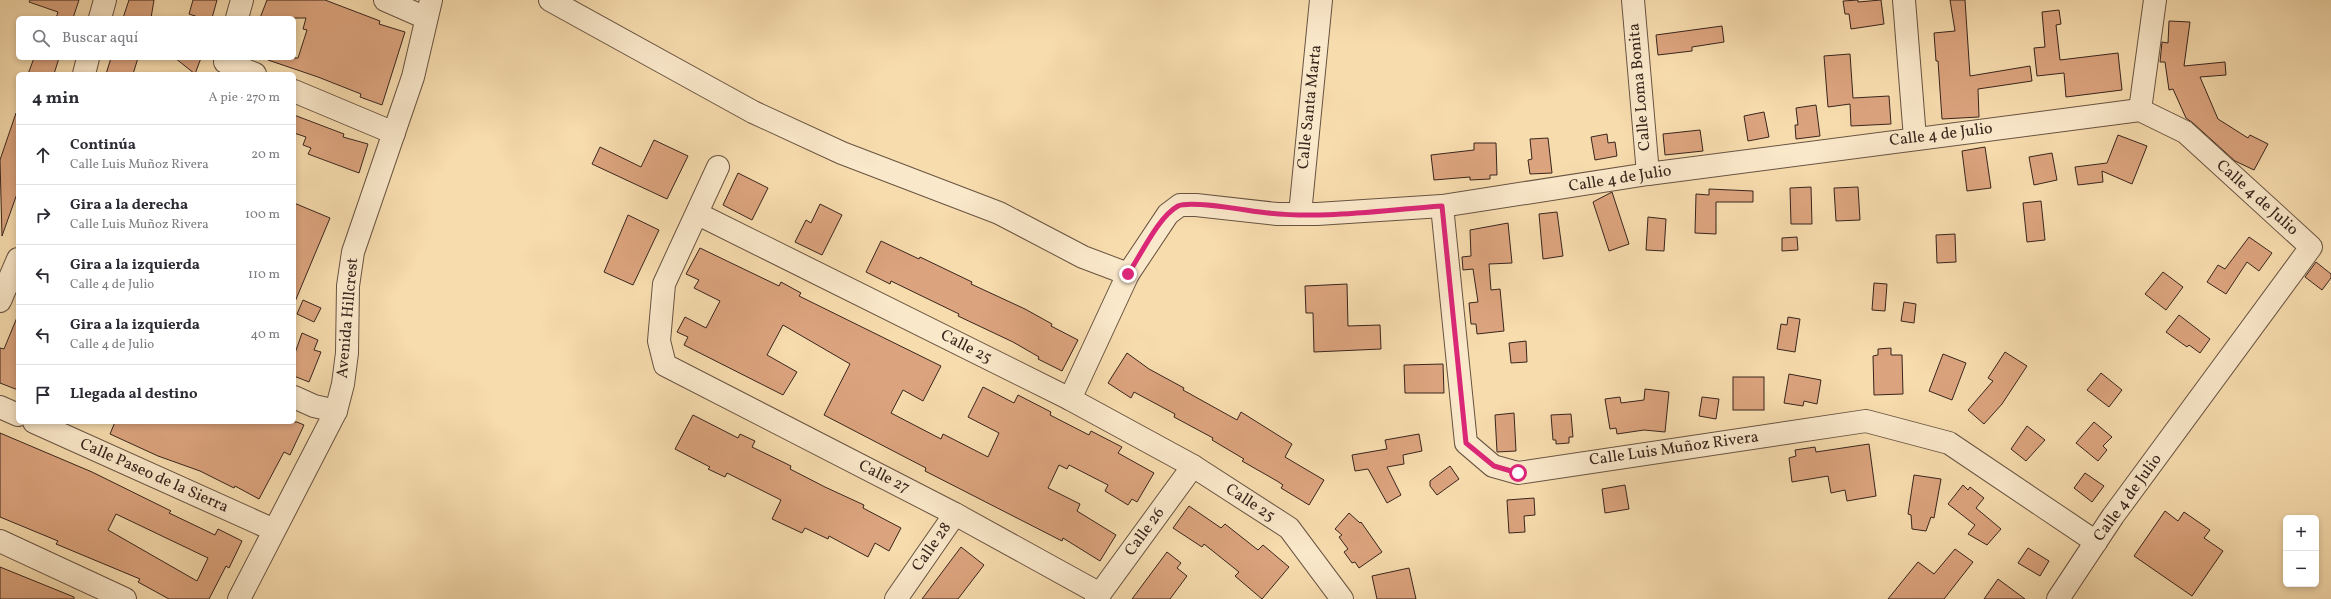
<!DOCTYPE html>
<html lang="es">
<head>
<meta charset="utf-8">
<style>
	:root { --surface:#fff; --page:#f2f2f3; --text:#2b2b33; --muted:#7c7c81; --line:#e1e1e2 }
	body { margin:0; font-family:Vollkorn,serif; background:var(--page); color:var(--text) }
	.controls { position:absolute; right:12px; bottom:12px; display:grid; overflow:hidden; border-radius:6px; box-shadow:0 2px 6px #0003 }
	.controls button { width:36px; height:36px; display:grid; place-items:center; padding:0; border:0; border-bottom:1px solid var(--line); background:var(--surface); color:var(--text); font:20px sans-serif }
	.stop { position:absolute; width:12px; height:12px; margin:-9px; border:3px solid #db2777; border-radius:50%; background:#fff }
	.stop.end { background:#db2777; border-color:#fff; box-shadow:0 1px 4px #0008 }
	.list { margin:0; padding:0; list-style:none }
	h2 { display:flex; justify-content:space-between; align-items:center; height:52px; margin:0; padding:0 16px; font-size:17px }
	h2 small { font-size:13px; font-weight:400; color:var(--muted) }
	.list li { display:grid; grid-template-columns:26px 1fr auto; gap:12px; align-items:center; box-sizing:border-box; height:60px; padding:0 16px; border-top:1px solid var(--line) }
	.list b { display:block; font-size:15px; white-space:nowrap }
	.list p { margin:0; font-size:13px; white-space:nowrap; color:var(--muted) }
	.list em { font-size:13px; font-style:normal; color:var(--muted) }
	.icon { flex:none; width:22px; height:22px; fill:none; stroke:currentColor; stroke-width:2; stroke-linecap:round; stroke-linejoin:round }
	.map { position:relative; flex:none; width:2331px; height:599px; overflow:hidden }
	.search { position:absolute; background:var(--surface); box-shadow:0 2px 6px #0003; left:16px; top:16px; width:280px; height:44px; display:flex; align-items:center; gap:10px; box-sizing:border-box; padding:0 14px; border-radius:6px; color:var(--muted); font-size:15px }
	.panel { position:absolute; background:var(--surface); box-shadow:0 2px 6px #0003; left:16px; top:72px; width:280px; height:352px; border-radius:6px }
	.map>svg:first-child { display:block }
</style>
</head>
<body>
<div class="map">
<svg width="2331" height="599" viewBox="0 0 2331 599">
	<rect width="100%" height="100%" fill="#f7dcae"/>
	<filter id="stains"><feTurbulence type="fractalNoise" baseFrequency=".005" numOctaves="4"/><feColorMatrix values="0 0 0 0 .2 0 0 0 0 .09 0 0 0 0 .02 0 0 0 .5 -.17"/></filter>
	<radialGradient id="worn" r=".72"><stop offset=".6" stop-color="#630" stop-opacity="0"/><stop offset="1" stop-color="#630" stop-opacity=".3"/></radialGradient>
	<g fill="#dca47e" stroke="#38251d" fill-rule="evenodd">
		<path d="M30 0H79L73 18H56L58 12 29 2Z"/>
		<path d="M129 0H154L151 18H123Z"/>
		<path d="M193 0H217L212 18H201L189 14Z"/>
		<path d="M267 0H325L380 21 379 24 405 32 382 105 360 97 361 94 318 77 268 60V58H298L307 30 303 29 306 18H260Z"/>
		<path d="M1858 0V2L1881 0 1884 24 1851 29 1849 14H1845L1843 1Z"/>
		<path d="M1950 0H1965L1970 76 2030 66 2032 81 1978 89 1979 117 1942 119 1938 61H1936L1934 33 1955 31Z"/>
		<path d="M2059 10 2061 24 2056 25 2060 60 2118 53 2122 90 2066 97 2064 73 2037 76 2034 48 2045 47 2042 12Z"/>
		<path d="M2169 21 2190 22 2184 66 2225 62 2226 75 2200 77 2218 119 2248 138 2250 135 2268 144 2254 170 2235 161 2193 123 2186 118 2173 89 2169 90 2165 62H2160L2162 42 2168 43Z"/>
		<path d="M1722 26 1724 42 1692 47V51L1658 55 1656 35Z"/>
		<path d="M1850 54 1853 98 1889 96 1891 124 1851 126 1850 104 1828 107 1824 56Z"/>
		<path d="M34 58H59L54 74H28Z"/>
		<path d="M111 58H138L133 74H106Z"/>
		<path d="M175 58H201L195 74Z"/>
		<path d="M1816 105 1820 136 1796 139 1795 125H1798L1796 108Z"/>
		<path d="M1764 112 1769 137 1748 141 1744 116Z"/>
		<path d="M16 113 18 114V191L2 236 0 160Z"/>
		<path d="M294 115 344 134 343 137 368 144 359 173 308 154 311 148 303 145 306 137 294 133Z"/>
		<path d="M1700 130 1703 151 1665 155 1663 134Z"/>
		<path d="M1607 134 1608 143 1615 142 1617 156 1595 160 1591 137Z"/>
		<path d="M2118 135 2147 146 2132 184 2102 171 2103 182 2078 185 2075 167 2107 163Z"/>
		<path d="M1548 138 1552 173 1530 174 1528 160 1532 159 1530 139Z"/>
		<path d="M654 140 688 156 667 199 592 164 600 147 641 167Z"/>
		<path d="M1474 143H1496L1497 175H1490V179L1470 180V177L1434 180 1431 155 1474 150Z"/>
		<path d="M1985 147 1991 188 1967 191 1962 151Z"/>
		<path d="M2052 153 2057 180 2034 185 2029 157Z"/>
		<path d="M738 173 768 188 752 220 723 205Z"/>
		<path d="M1811 187 1812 224H1791L1790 188Z"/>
		<path d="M1858 187 1860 220 1836 221 1834 188Z"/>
		<path d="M1709 189 1753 191V202H1716V234L1695 233 1696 194 1709 195Z"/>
		<path d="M1612 192 1629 244 1609 251 1593 202Z"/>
		<path d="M2041 201 2045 240 2027 242 2023 203Z"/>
		<path d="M294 203 330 218 294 304Z"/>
		<path d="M820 204 842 215 822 255 795 242 806 220 811 223Z"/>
		<path d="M1557 212 1563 256 1543 259 1539 214Z"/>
		<path d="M628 215 659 230 633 285 604 272Z"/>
		<path d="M1648 217 1666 219 1664 251 1646 250Z"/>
		<path d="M1508 223 1512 263 1489 264 1491 290 1500 289 1504 331 1477 334 1476 324H1471L1469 303 1478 302 1473 269 1463 270 1462 257 1471 256 1470 230Z"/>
		<path d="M1955 234 1956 262 1937 263 1936 235Z"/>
		<path d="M1797 237 1798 250 1782 251V238Z"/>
		<path d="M2249 237 2272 253 2259 271 2247 262 2226 294 2207 282 2218 265 2225 269Z"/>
		<path d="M881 241 919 259 920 257 972 282 971 284 1025 309 1052 324 1051 326 1078 340 1062 371 1038 359 1039 357 1013 342 958 316 959 314 891 281 890 284 866 272Z"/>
		<path d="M700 248 779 286 781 282 801 293 799 296 941 366 923 401 903 390 891 413 941 439 943 434 988 457 999 433 968 417 983 387 1014 403 1018 395 1051 412 1050 415 1089 435 1091 431 1122 447 1118 453 1154 473 1137 502 1132 499 1128 505 1105 491 1108 485 1069 465 1067 469 1059 465 1048 488 1080 504 1077 511 1116 535 1100 561 1063 538 1062 541 925 471 926 468 824 415 850 364 783 325 767 355 797 372 783 395 684 345 688 337 677 332 685 317 706 328 720 301 694 288 699 280 686 274Z"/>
		<path d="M2316 262 2331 274V278L2322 290 2305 277Z"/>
		<path d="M2163 272 2183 287 2166 310 2145 294Z"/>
		<path d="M1874 283 1887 284 1885 311 1872 310Z"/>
		<path d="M1347 284 1348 326 1380 325 1381 349 1314 352 1313 313H1306L1305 286Z"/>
		<path d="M303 300 321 308 314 322 297 314Z"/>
		<path d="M1904 302 1916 304 1914 323 1901 321Z"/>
		<path d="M18 315V390L0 383V348L4 349Z"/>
		<path d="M2179 315 2210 339 2200 353 2189 345 2187 347 2166 332Z"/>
		<path d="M1788 317 1800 319 1795 352 1777 349 1781 324 1787 325Z"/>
		<path d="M302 333 318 340 314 350 321 352 309 382 294 376V356Z"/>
		<path d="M1526 341 1527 362 1511 363 1509 343Z"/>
		<path d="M1891 348V355H1902L1903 394 1874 395 1873 356 1878 355V349Z"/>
		<path d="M2005 352 2027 366 2002 404 1984 424 1968 410 1993 381 1988 378Z"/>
		<path d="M1127 353 1149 369 1184 388 1183 390 1237 420 1241 412 1292 444 1285 457 1324 480 1309 505 1281 488 1283 485 1277 481 1242 461 1244 459 1212 440 1213 438 1174 417 1175 414 1134 392 1131 398 1108 383Z"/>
		<path d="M1943 354 1966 363 1952 400 1929 391Z"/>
		<path d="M1443 364 1444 393H1405L1404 365Z"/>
		<path d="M2101 373 2122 390 2109 407 2087 390Z"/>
		<path d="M1789 374 1821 380 1817 404 1804 401 1803 406 1784 403Z"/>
		<rect x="1733" y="377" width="31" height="33"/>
		<path d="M1645 389 1669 392 1665 432 1644 430 1617 434 1616 428 1610 429 1605 399 1620 397 1621 403 1644 400Z"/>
		<path d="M1702 397 1719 399 1716 419 1699 416Z"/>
		<path d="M1514 413 1516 451 1497 452 1495 415Z"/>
		<path d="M1571 414 1573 437H1569V443L1556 444V440H1553L1551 415Z"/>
		<path d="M693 415 738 438 740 434 755 441 752 447 791 466 790 469 825 487 864 505 863 508 901 528 889 551 875 543 868 557 829 536 828 539 805 528 802 533 772 519 781 500 727 473 725 477 708 469 710 467 675 449Z"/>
		<path d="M115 422H297L304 425 290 455 284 452 259 499 235 486 234 488 200 471 158 456 110 434Z"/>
		<path d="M2094 422 2112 437 2103 446 2107 450 2098 461 2076 443Z"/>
		<path d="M2027 426 2045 440 2026 461 2011 449Z"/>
		<path d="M0 433 92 472 171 511 169 513 215 535 218 529 242 541 229 568 226 566 209 599H169L138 582 140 579 56 544 58 541 0 517ZM116 514 208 558 197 581 108 530Z"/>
		<path d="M1419 434 1422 451 1403 455 1404 464 1387 467 1401 495 1387 503 1368 469 1355 471 1352 455 1387 449 1385 440Z"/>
		<path d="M1869 444 1876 496 1847 501 1845 490 1831 493 1828 476 1792 482 1789 458 1796 456 1795 450 1815 447 1816 452Z"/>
		<path d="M1450 466 1459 479 1437 495 1430 486V481Z"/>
		<path d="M2085 473 2104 486 2092 502 2074 488Z"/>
		<path d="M1914 475 1941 479 1934 518 1931 517 1926 531 1912 529 1911 515 1908 514Z"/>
		<path d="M1625 485 1629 509 1605 513 1602 489Z"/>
		<path d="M1963 485 1968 490 1970 487 1984 498 1976 508 2001 529 1987 545 1968 534 1975 525 1948 504Z"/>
		<path d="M1534 498 1535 515 1524 516 1525 532 1509 533 1507 500Z"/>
		<path d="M1189 506 1221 528 1225 524 1258 550 1263 545 1289 567 1262 599 1235 576 1239 572 1204 544 1202 547 1173 528Z"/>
		<path d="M2165 511 2178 521 2184 512 2210 530 2204 538 2223 551 2192 596 2134 556Z"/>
		<path d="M1349 513 1360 523 1361 522 1382 552 1359 568 1355 562 1352 563 1344 552 1348 549 1339 537 1342 535 1335 529Z"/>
		<path d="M961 547 984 565 958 599H922Z"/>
		<path d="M2028 548 2049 561 2040 576 2018 563Z"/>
		<path d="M1955 549 1973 562 1944 599H1888L1918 562 1934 574Z"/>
		<path d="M1167 552 1181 563 1177 568 1187 576 1170 599H1132Z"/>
		<path d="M0 567 74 597V599H0Z"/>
		<path d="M1409 568 1416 599H1377L1372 576Z"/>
		<path d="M1998 579 2025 599H1984Z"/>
	</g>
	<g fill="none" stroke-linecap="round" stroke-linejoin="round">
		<g stroke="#685341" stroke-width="24">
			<g id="minor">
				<path d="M385 0 426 18"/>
				<path d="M550 0 753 112 842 153 999 213 1083 257 1128 274"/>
				<path d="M1633 0 1648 174"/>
				<path d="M1904 0 1915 138"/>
				<path d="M100 18 105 0"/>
				<path d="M237 18 242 0"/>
				<path d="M225 62 255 74"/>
				<path d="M84 74 88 58"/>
				<path d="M294 91 394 133"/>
				<path d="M2140 110 2155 0"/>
				<path d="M718 167 664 284 659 341 665 365 955 514 1100 594"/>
				<path d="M1442 206 1466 443 1493 466 1518 473 1866 421 1949 443 2096 542"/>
				<path d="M698 214 1070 399 1193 466 1289 528 1342 599"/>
				<path d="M1300 214 1321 0"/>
				<path d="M0 301 18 259"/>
				<path d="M294 397 314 406 336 411"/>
				<path d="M1070 399 1128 274 1168 214 1180 205H1196L1277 214H1317L1442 206 1648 174 2140 110 2185 132 2311 247 2113 516 2058 599"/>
				<path d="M0 407 18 415"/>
				<path d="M34 422 274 530"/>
				<path d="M0 541 125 599"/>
				<path d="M239 599 336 411 343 384 347 353 348 286 353 252 413 77 431 0"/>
				<path d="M896 599 955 514"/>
				<path d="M1096 599 1193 466"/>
			</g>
		</g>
		<use href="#minor" stroke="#fae8ca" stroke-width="22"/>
	</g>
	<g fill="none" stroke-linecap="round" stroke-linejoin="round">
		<path stroke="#db2777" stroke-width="5" d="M1128 274C1141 255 1158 217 1178 206 1190 200 1244 210 1260 212 1319 220 1382 210 1442 206L1466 443 1494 466 1518 473"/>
	</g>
	<g text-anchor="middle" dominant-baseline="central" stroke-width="3.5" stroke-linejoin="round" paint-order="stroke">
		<g font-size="16" fill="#38251d" stroke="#fae8ca">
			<text transform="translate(1640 87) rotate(-95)">Calle Loma Bonita</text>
			<text transform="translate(1310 107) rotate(-84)">Calle Santa Marta</text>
			<text transform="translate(1941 135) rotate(-7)">Calle 4 de Julio</text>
			<text transform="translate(1620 179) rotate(-9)">Calle 4 de Julio</text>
			<text transform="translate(2257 198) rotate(42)">Calle 4 de Julio</text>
			<text transform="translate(348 318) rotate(-85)">Avenida Hillcrest</text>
			<text transform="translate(966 347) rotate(27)">Calle 25</text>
			<text transform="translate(1674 449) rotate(-8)">Calle Luis Muñoz Rivera</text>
			<text transform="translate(154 476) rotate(24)">Calle Paseo de la Sierra</text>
			<text transform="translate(884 477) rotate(27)">Calle 27</text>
			<text transform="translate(2128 498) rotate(-54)">Calle 4 de Julio</text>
			<text transform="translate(1250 503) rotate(33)">Calle 25</text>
			<text transform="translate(1145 532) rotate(-54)">Calle 26</text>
			<text transform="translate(932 547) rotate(-55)">Calle 28</text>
		</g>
	</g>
	<rect width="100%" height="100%" filter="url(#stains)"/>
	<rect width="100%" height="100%" fill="url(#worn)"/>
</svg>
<div class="controls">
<button>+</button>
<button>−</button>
</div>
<div class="stop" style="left:1518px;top:473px"></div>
<div class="stop end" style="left:1128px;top:274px"></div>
<div class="search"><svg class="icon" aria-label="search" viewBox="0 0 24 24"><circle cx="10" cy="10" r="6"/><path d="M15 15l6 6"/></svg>Buscar aquí</div>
<section class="panel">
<h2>4 min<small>A pie · 270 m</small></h2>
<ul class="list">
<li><svg class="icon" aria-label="ahead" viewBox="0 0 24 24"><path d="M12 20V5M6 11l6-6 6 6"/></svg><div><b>Continúa</b><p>Calle Luis Muñoz Rivera</p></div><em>20 m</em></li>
<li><svg class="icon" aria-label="right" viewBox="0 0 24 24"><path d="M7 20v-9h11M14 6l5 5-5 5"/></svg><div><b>Gira a la derecha</b><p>Calle Luis Muñoz Rivera</p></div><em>100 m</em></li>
<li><svg class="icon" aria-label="left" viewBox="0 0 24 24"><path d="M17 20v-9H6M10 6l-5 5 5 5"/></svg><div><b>Gira a la izquierda</b><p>Calle 4 de Julio</p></div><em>110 m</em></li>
<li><svg class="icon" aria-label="left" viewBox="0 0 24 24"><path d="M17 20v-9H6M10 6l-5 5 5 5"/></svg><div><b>Gira a la izquierda</b><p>Calle 4 de Julio</p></div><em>40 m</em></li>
<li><svg class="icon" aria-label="arrive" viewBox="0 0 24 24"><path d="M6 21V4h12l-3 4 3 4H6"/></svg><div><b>Llegada al destino</b></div></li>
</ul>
</section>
</div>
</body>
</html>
